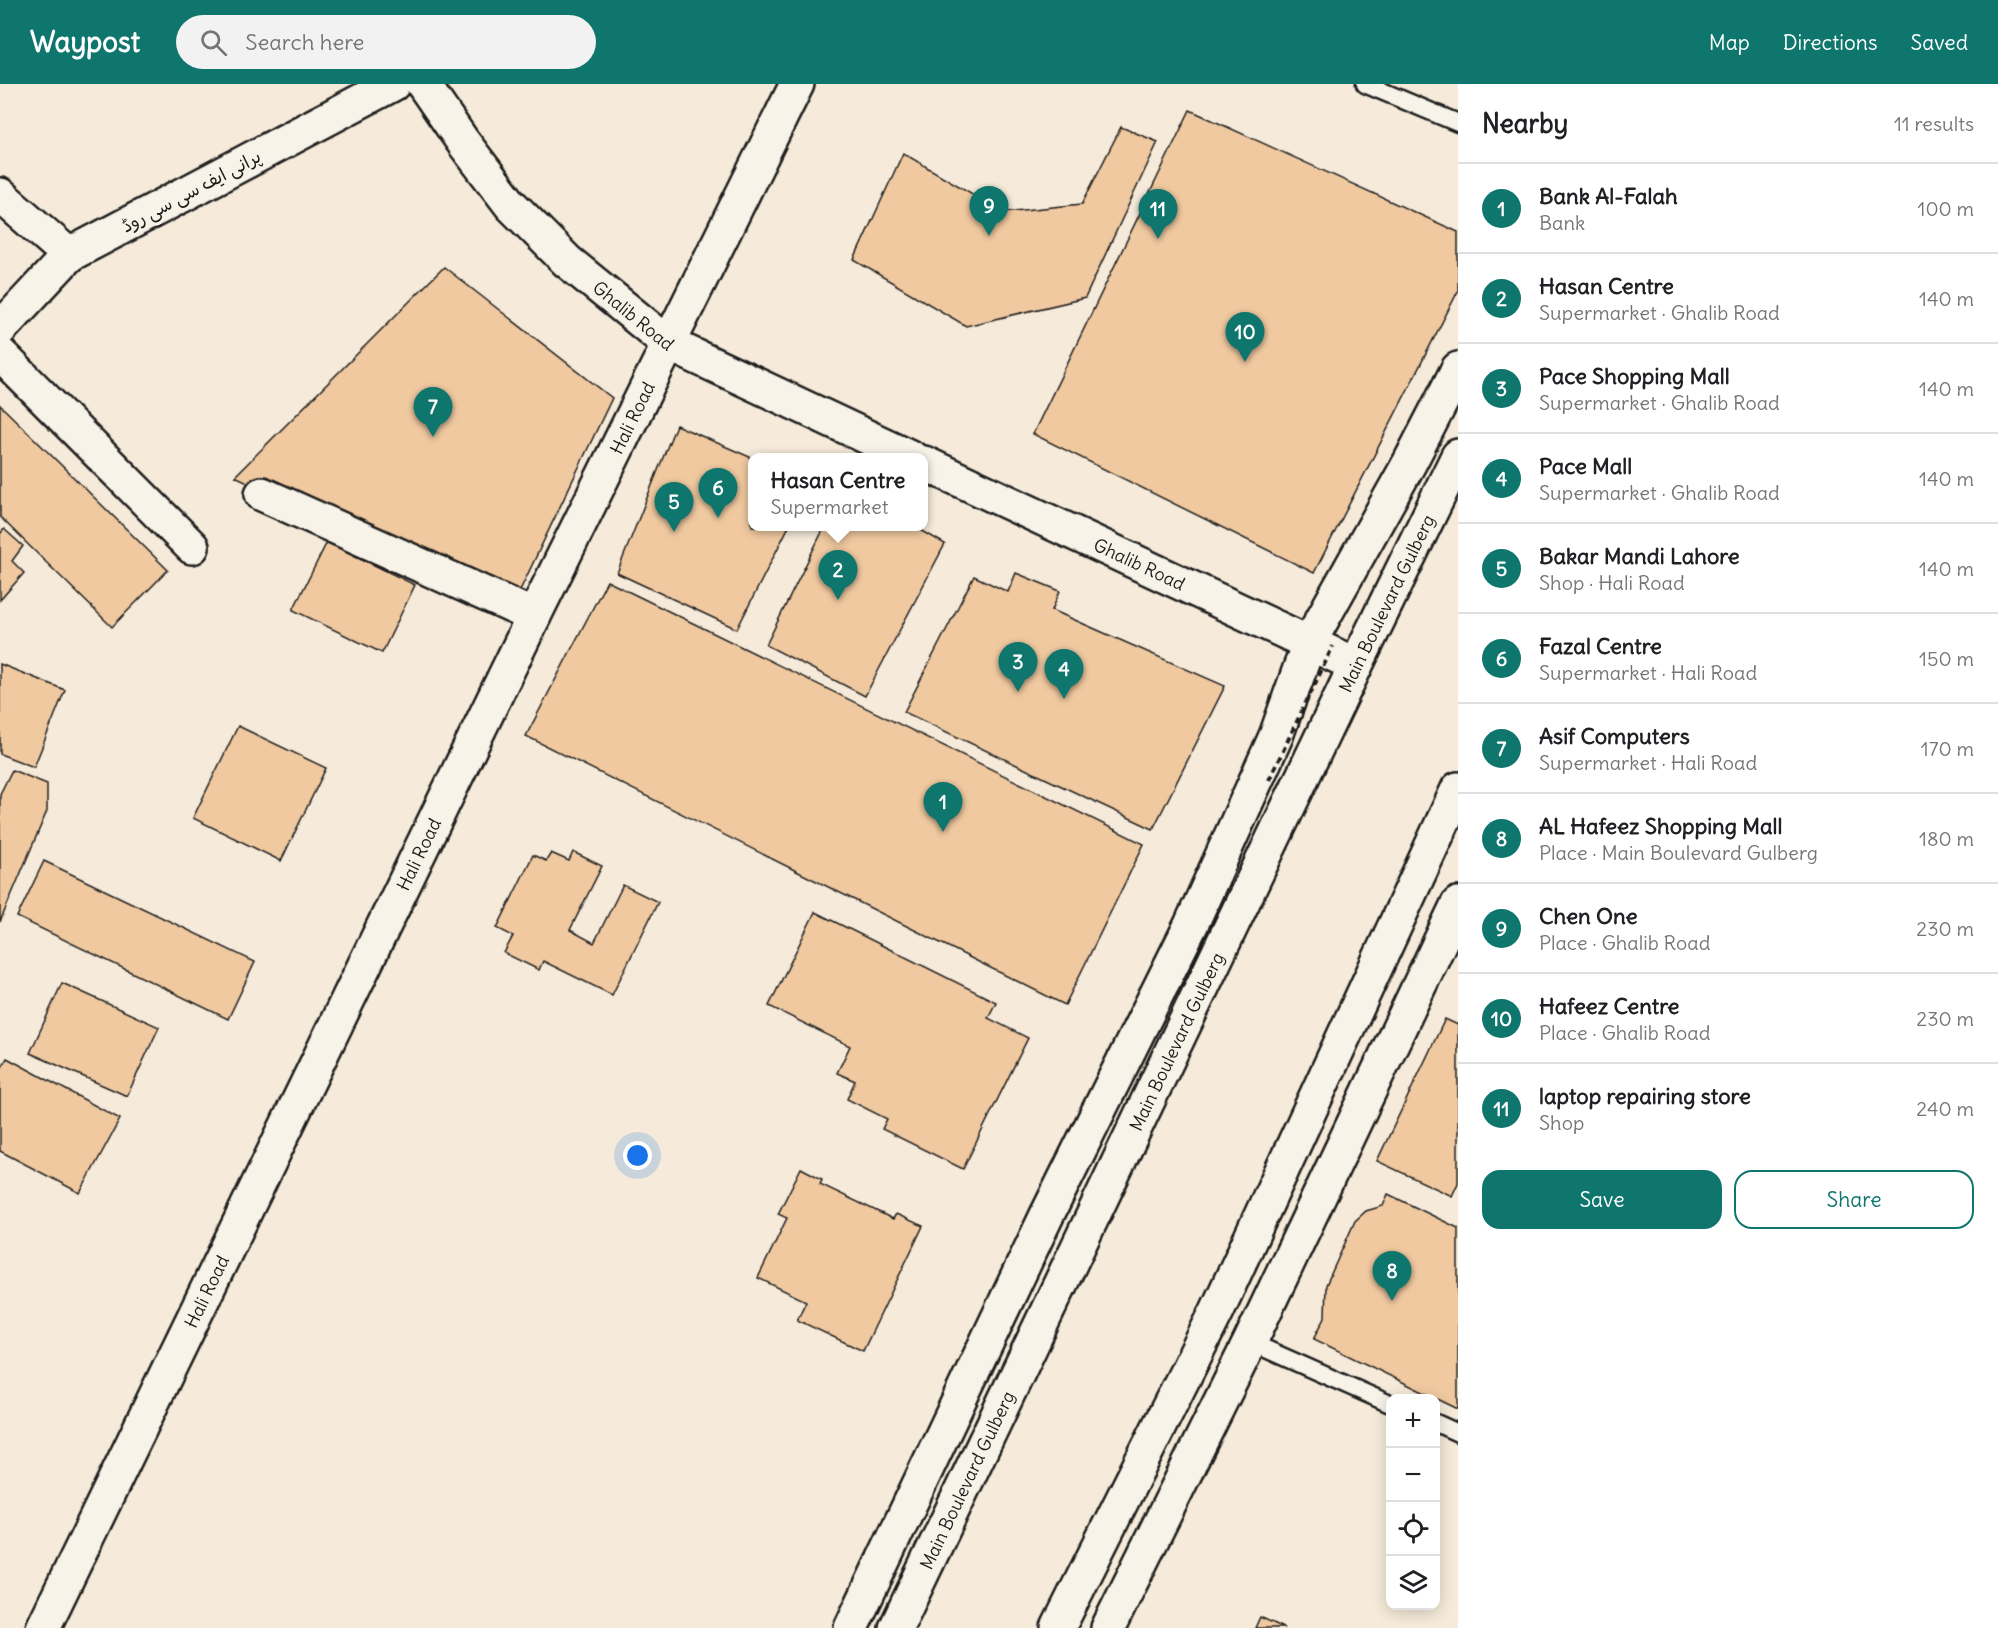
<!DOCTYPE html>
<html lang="en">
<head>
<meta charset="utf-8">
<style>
	:root { --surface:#fff; --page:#f2f2f2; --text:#202124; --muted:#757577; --line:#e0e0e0; --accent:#0f766e }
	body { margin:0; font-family:Delius,"Playpen Sans Arabic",sans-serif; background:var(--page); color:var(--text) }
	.controls { position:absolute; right:18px; bottom:18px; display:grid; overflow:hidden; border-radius:12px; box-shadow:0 3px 15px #0003 }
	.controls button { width:54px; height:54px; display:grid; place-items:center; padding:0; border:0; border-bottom:2px solid var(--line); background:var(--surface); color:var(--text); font:30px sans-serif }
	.you { position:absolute; left:638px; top:1072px; width:21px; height:21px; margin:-15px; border:4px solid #fff; border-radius:50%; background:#1a73e8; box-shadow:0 0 0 9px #1a73e833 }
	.badge { display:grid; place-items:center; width:39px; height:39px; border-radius:50%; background:var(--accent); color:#fff; font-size:20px; font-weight:700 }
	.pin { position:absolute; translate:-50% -50px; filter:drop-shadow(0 2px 3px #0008) }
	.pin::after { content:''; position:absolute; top:32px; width:21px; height:18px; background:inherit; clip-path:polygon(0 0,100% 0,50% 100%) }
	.popup { position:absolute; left:748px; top:369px; width:180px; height:78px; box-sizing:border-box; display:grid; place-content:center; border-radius:12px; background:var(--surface); filter:drop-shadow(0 2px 4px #0005); font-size:20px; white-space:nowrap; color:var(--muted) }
	.popup b { font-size:22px; color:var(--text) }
	.popup::after { content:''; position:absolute; left:50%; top:100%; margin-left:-12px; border:12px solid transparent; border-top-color:var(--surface) }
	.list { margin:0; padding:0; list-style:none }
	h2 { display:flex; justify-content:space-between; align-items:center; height:78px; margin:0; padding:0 24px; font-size:26px }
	h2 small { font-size:20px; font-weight:400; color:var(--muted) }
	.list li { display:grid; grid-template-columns:39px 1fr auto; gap:18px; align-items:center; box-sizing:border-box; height:90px; padding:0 24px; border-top:2px solid var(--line) }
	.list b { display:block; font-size:22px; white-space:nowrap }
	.list p { margin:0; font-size:20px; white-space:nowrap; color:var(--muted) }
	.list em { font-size:20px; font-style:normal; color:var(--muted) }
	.actions { display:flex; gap:12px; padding:18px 24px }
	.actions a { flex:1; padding:14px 0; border:2px solid var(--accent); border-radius:18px; text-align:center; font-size:21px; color:var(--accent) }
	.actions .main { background:var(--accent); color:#fff }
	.icon { flex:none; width:33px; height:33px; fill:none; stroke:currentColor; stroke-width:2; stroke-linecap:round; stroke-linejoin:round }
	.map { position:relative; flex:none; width:1458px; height:1544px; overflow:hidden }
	header { display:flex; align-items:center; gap:36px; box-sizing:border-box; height:84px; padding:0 30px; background:var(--accent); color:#fff }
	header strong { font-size:28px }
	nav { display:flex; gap:33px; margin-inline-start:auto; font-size:21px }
	.search { width:420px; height:54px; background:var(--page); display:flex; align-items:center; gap:15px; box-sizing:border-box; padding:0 21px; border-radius:33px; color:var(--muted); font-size:22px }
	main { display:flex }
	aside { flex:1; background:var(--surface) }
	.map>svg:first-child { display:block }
</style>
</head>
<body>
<header>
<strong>Waypost</strong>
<div class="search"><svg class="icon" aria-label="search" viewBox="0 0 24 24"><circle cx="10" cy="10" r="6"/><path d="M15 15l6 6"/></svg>Search here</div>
<nav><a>Map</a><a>Directions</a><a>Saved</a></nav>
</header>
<main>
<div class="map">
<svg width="1458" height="1544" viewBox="0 0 1458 1544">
	<rect width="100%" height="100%" fill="#f6ebda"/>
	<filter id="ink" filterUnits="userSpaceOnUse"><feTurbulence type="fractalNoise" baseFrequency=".0167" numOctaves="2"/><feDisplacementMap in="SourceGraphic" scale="12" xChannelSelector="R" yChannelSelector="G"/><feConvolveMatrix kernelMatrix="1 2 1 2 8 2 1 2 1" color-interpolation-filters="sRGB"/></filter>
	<g filter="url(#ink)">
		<g fill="#f0c9a0" stroke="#1c1c1c" stroke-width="1.5">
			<path d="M1190 26 1458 148V207L1314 489 1033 350Z"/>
			<path d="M1121 43 1158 58 1085 214 966 242 854 176 903 69 1003 128 1082 120Z"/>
			<path d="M444 183 612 314 512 523 235 392Z"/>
			<path d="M0 321 168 486 112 543 0 433Z"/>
			<path d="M676 341 752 374V442H789L737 545 617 489Z"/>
			<path d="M825 442H914L945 460 865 612 766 561Z"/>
			<path d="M4 445 23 462 12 477 24 489 0 516V450Z"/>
			<path d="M327 458 415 501 382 569 293 526Z"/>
			<path d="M1016 489 1060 507 1052 526 1225 602 1153 745 904 628 974 492 1008 508Z"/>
			<path d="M607 497 1144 760 1065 921 526 652Z"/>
			<path d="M0 580 65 606 34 683 0 670Z"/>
			<path d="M238 642 326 684 281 777 193 734Z"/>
			<path d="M12 686 47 700V727L0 838V710Z"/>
			<path d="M573 768 602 782 570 846 594 859 623 801 658 818 612 911 543 877 539 886 504 869 513 852 497 844 533 771 546 777 551 769 569 777Z"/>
			<path d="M44 777 255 878 228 935 17 833Z"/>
			<path d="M815 828 996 918 988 934 1028 954 963 1085 882 1045 887 1035 847 1015 855 997 837 989 850 962 769 922Z"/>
			<path d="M62 899 159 943 127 1012 30 969Z"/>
			<path d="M1445 935 1458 941V1099L1452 1112 1377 1077Z"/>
			<path d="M7 974 120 1035 80 1109 0 1067V987Z"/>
			<path d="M801 1084 822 1095 820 1100 893 1135 896 1130 923 1142 863 1267 797 1236 806 1217 758 1194 787 1134 778 1130Z"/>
			<path d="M1388 1110 1458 1144V1325L1314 1255 1325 1233 1326 1201 1355 1137 1366 1127 1383 1122Z"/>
			<path d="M1260 1533 1284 1544H1255Z"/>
		</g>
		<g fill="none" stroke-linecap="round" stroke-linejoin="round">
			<g stroke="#1c1c1c" stroke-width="21">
				<g id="lane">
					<path d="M1365 0 1458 39"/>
					<path d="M1250 1258 1390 1320"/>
					<path d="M1436 1339 1458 1349"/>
				</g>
			</g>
			<g stroke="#1c1c1c" stroke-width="38">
				<g id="street">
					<path d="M0 245 69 171"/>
					<path d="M0 270 192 463"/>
					<path d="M262 410 534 532"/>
					<path d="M851 1544 1047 1131 1191 841 1276 652 1309 559 1410 378 1458 285"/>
					<path d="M1108 1544 1250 1258 1458 820"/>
				</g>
			</g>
			<g stroke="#1c1c1c" stroke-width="38">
				<g id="secondary">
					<path id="s1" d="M423 0 463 58 511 121 567 177 669 260 912 374"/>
					<path d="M0 111 69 171 393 0"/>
					<path id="s2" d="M924 379 1356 581"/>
					<path id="s3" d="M43 1544 534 532 797 0"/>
					<path id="s4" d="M896 1544 1356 581 1458 372"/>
					<path d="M1058 1544 1217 1227 1458 705"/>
				</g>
			</g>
			<use href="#lane" stroke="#f7f3e8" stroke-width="16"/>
			<use href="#street" stroke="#f7f3e8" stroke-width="33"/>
			<use href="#secondary" stroke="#f7f3e8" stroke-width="33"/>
			<path stroke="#1c1c1c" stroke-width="4" stroke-dasharray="6 4.5" stroke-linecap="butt" d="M1269 696 1333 562"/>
		</g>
	</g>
	<g text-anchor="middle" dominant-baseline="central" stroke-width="6" stroke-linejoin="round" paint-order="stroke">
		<g font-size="18" fill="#1c1c1c" stroke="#f7f3e8">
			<text transform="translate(191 107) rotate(-28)">پرانی ایف سی سی روڈ</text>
			<text stroke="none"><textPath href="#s1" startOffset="315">Ghalib Road</textPath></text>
			<text stroke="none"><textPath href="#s3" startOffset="1346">Hali Road</textPath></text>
			<text stroke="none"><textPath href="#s2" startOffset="238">Ghalib Road</textPath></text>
			<text stroke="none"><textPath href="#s4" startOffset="1136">Main Boulevard Gulberg</textPath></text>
			<text stroke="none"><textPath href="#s3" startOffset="860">Hali Road</textPath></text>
			<text stroke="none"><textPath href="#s4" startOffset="650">Main Boulevard Gulberg</textPath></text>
			<text stroke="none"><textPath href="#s3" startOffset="374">Hali Road</textPath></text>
			<text stroke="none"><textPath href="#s4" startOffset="164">Main Boulevard Gulberg</textPath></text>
		</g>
	</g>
</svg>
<div class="controls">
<button>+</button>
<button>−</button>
<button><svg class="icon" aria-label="locate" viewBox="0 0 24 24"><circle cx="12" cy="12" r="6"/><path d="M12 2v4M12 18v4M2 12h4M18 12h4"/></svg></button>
<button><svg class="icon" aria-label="layers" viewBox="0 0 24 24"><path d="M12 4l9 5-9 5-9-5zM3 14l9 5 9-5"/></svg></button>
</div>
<div class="you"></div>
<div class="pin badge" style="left:943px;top:748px">1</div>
<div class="pin badge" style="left:838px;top:516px">2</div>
<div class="popup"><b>Hasan Centre</b>Supermarket</div>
<div class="pin badge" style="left:1018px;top:608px">3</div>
<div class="pin badge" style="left:1064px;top:615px">4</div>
<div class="pin badge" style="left:674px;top:448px">5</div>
<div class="pin badge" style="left:718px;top:434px">6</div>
<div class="pin badge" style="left:433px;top:353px">7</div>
<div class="pin badge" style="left:1392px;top:1217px">8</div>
<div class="pin badge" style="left:989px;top:152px">9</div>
<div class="pin badge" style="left:1245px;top:278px">10</div>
<div class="pin badge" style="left:1158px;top:155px">11</div>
</div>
<aside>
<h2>Nearby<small>11 results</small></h2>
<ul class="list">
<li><span class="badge">1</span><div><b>Bank Al-Falah</b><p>Bank</p></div><em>100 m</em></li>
<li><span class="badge">2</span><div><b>Hasan Centre</b><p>Supermarket · Ghalib Road</p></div><em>140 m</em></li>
<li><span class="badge">3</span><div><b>Pace Shopping Mall</b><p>Supermarket · Ghalib Road</p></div><em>140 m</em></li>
<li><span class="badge">4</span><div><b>Pace Mall</b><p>Supermarket · Ghalib Road</p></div><em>140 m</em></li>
<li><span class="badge">5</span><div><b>Bakar Mandi Lahore</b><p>Shop · Hali Road</p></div><em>140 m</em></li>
<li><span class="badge">6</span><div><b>Fazal Centre</b><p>Supermarket · Hali Road</p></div><em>150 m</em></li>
<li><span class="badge">7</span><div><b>Asif Computers</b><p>Supermarket · Hali Road</p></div><em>170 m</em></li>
<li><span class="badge">8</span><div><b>AL Hafeez Shopping Mall</b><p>Place · Main Boulevard Gulberg</p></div><em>180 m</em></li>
<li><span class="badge">9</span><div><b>Chen One</b><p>Place · Ghalib Road</p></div><em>230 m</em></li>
<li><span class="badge">10</span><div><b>Hafeez Centre</b><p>Place · Ghalib Road</p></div><em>230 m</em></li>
<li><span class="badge">11</span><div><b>laptop repairing store</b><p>Shop</p></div><em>240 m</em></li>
</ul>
<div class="actions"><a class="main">Save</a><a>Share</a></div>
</aside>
</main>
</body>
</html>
